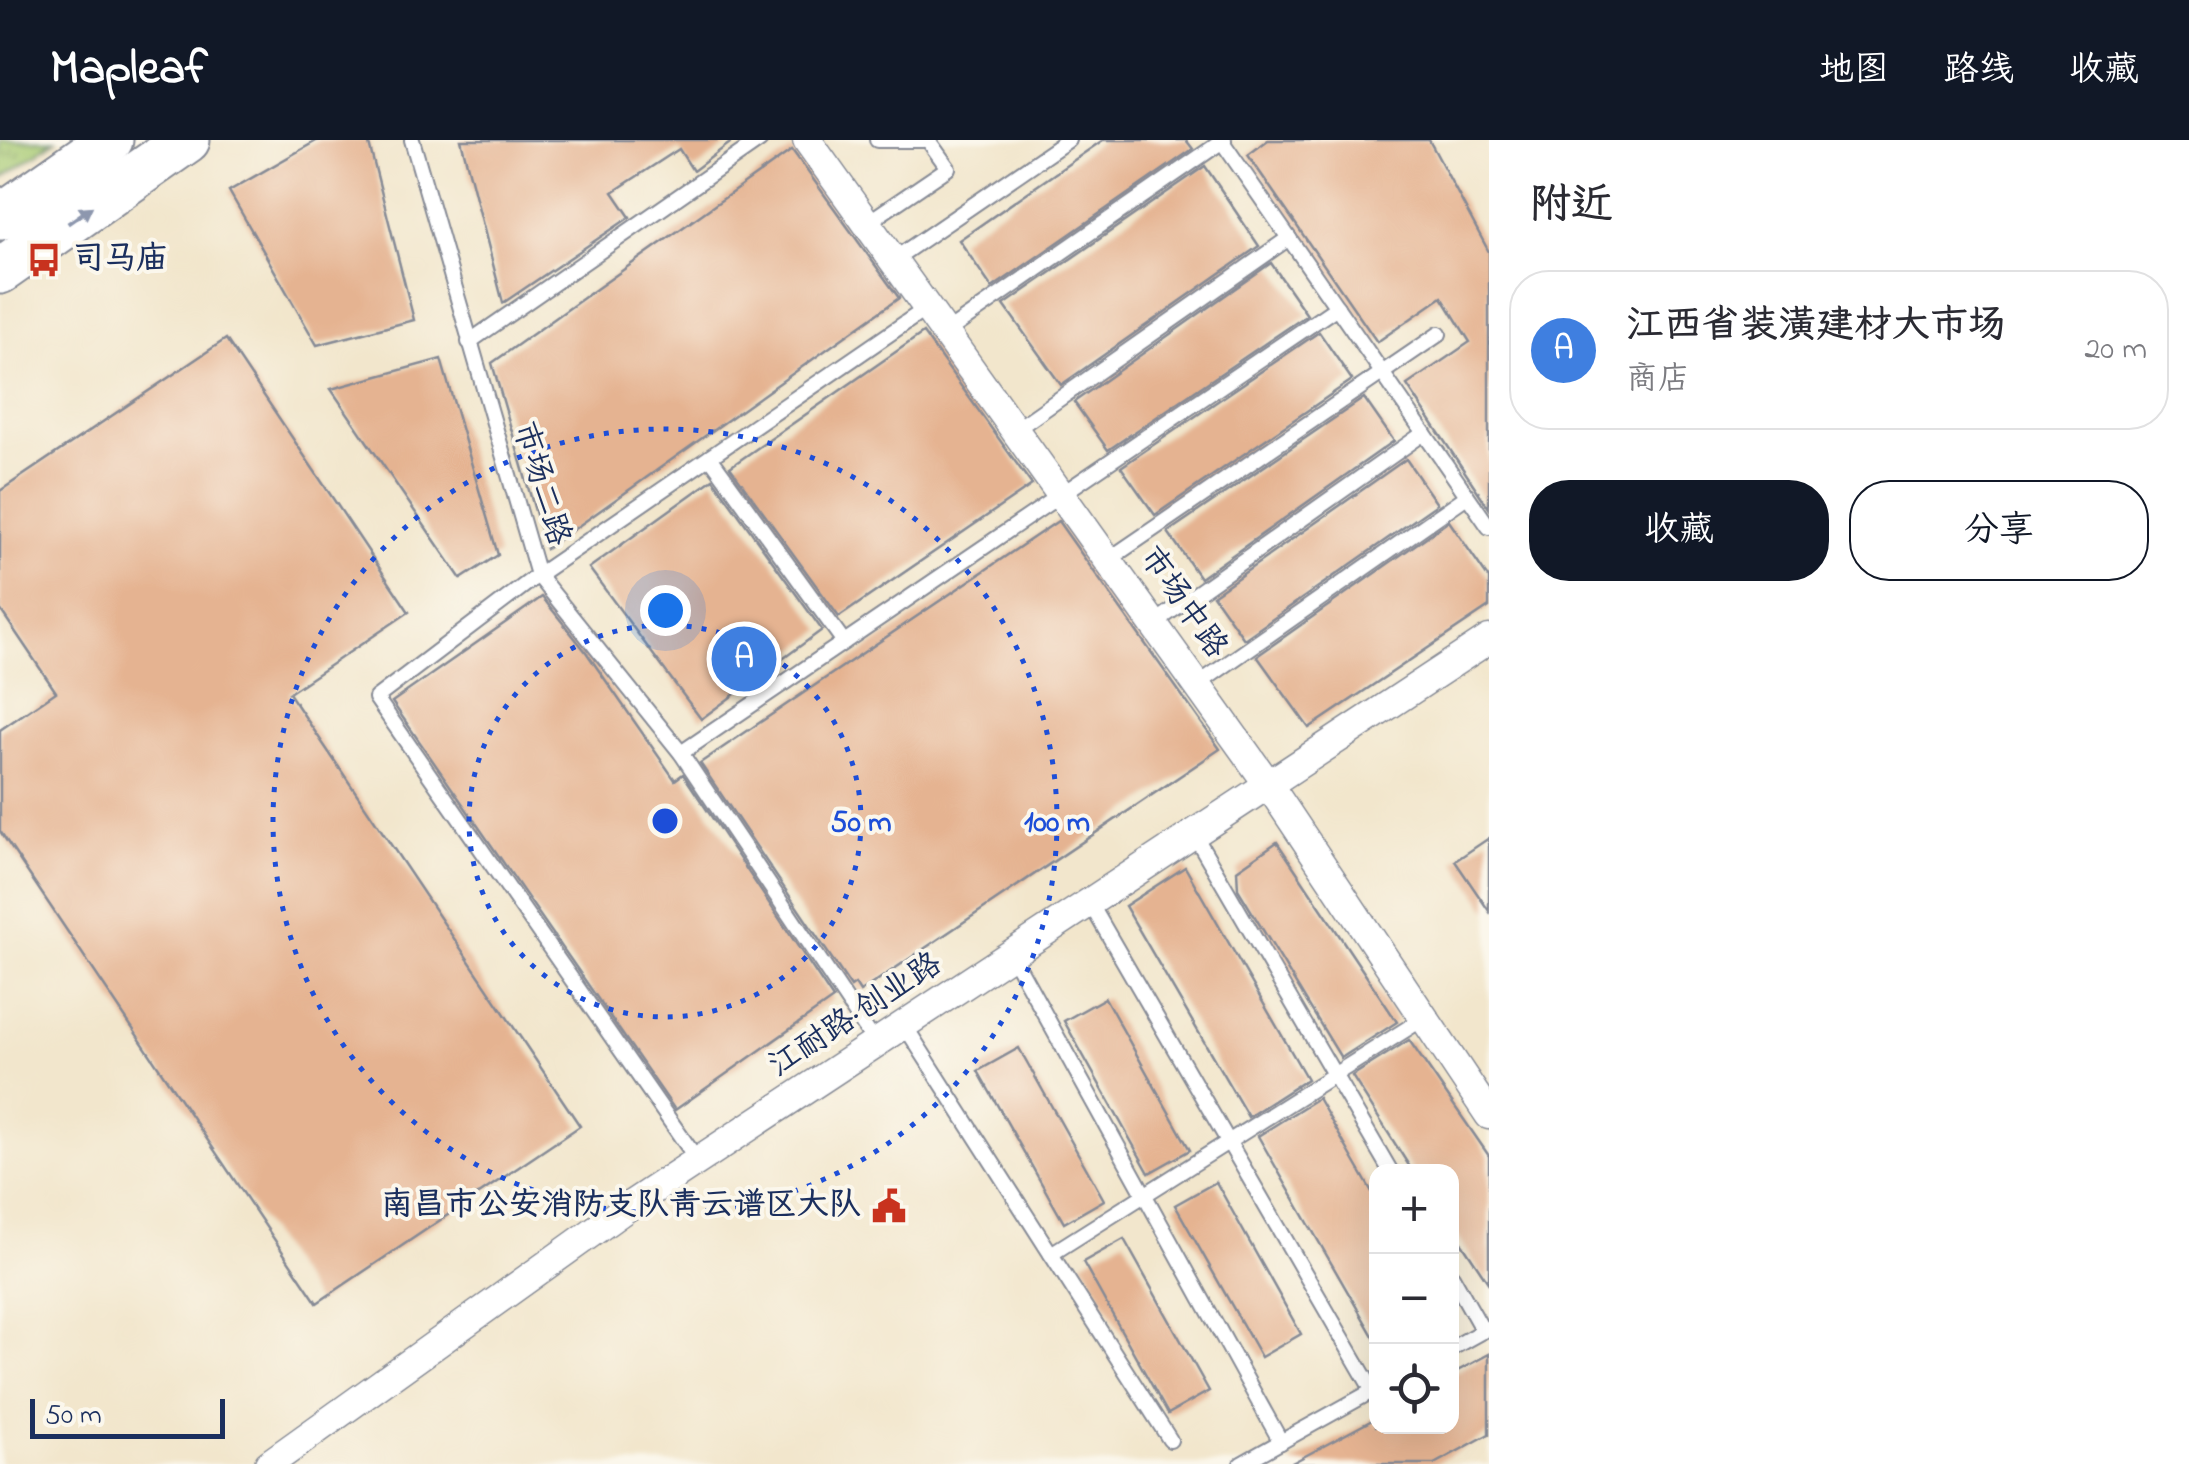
<!DOCTYPE html>
<html lang="zh">
<head>
<meta charset="utf-8">
<style>
	:root { --surface:#fff; --page:#f2f2f3; --text:#2b2b33; --muted:#7c7c81; --line:#e1e1e2; --accent:#111827 }
	body { margin:0; font-family:"Indie Flower","LXGW WenKai TC",sans-serif; background:var(--page); color:var(--text) }
	.controls { position:absolute; right:30px; bottom:30px; display:grid; overflow:hidden; border-radius:20px; box-shadow:0 10px 40px #0002 }
	.controls button { width:90px; height:90px; display:grid; place-items:center; padding:0; border:0; border-bottom:2px solid var(--line); background:var(--surface); color:var(--text); font:50px sans-serif }
	.scale { position:absolute; left:30px; bottom:25px; width:195px; box-sizing:border-box; padding-left:10px; border:5px solid #1b2f5e; border-top:0; font-size:28px; line-height:35px; white-space:nowrap; color:#1b2f5e; -webkit-text-stroke:8px #fbf7ec; paint-order:stroke }
	.you { position:absolute; left:665px; top:470px; width:35px; height:35px; margin:-25px; border:8px solid #fff; border-radius:50%; background:#1a73e8; box-shadow:0 0 0 15px #1a73e833 }
	.badge { display:grid; place-items:center; width:65px; height:65px; border-radius:50%; background:var(--accent); color:#fff; font-size:32px; font-weight:700 }
	.pin { position:absolute; translate:-50% -50%; border:5px solid #fff; box-shadow:0 2px 10px #0006 }
	.list { margin:0; padding:0; list-style:none }
	h2 { display:flex; justify-content:space-between; align-items:center; height:130px; margin:0; padding:0 40px; font-size:42px }
	h2 small { font-size:32px; font-weight:400; color:var(--muted) }
	.list li { display:grid; grid-template-columns:65px 1fr auto; gap:30px; align-items:center; box-sizing:border-box; height:160px; margin:0 20px 20px; padding:0 20px; border:2px solid var(--line); border-radius:40px }
	.list b { display:block; font-size:38px; white-space:nowrap }
	.list p { margin:0; font-size:32px; white-space:nowrap; color:var(--muted) }
	.list em { font-size:32px; font-style:normal; color:var(--muted) }
	.actions { display:flex; gap:20px; padding:30px 40px }
	.actions a { flex:1; padding:22px 0; border:2px solid var(--accent); border-radius:40px; text-align:center; font-size:35px; color:var(--accent) }
	.actions .main { background:var(--accent); color:#fff }
	.icon { flex:none; width:55px; height:55px; fill:none; stroke:currentColor; stroke-width:2; stroke-linecap:round; stroke-linejoin:round }
	.map { position:relative; flex:none; width:1489px; height:1324px; overflow:hidden }
	header { display:flex; align-items:center; gap:60px; box-sizing:border-box; height:140px; padding:0 50px; background:var(--accent); color:#fff }
	header strong { font-size:48px }
	nav { display:flex; gap:55px; margin-inline-start:auto; font-size:35px }
	main { display:flex }
	aside { flex:1; background:var(--surface) }
	.map>svg:first-child { display:block }
</style>
</head>
<body>
<header>
<strong>Mapleaf</strong>
<nav><a>地图</a><a>路线</a><a>收藏</a></nav>
</header>
<main>
<div class="map">
<svg width="1489" height="1324" viewBox="0 0 1489 1324">
	<defs>
		<pattern id="park-tufts" width="24" height="20" patternUnits="userSpaceOnUse" patternTransform="scale(2.5)"><rect width="24" height="20" fill="#a9cb74"/><path d="M3 7l-1-3M5 7V3M7 7l1-3M15 17l-1-3M17 17v-4M19 17l1-3" fill="none" stroke="#89a562"/></pattern>
	</defs>
	<rect width="100%" height="100%" fill="#fbf7ec"/>
	<filter id="ink" filterUnits="userSpaceOnUse"><feTurbulence type="fractalNoise" baseFrequency=".01" numOctaves="2"/><feDisplacementMap in="SourceGraphic" scale="20" xChannelSelector="R" yChannelSelector="G"/><feConvolveMatrix kernelMatrix="1 2 1 2 8 2 1 2 1" color-interpolation-filters="sRGB"/></filter>
	<filter id="wash" filterUnits="userSpaceOnUse"><feTurbulence type="fractalNoise" baseFrequency=".0048" numOctaves="4" result="noise"/><feDisplacementMap in="SourceGraphic" scale="40" xChannelSelector="R" yChannelSelector="G"/><feGaussianBlur stdDeviation="2.25" result="paint"/><feColorMatrix in="noise" values="0 0 0 0 0 0 0 0 0 0 0 0 0 0 0 0 0 1.4 0 .05"/><feComposite in="paint" operator="in"/></filter>
	<g filter="url(#wash)">
		<rect width="100%" height="100%" fill="#f2e6cc"/>
		<path fill="url(#park-tufts)" stroke="#627d69" stroke-width="2.5" d="M0 0H55L0 40Z"/>
		<g id="blocks">
			<g fill="#e5b391">
				<path d="M318 0H368L414 180 317 205 229 51Z"/>
				<path d="M461 0H734L693 31 679 9 613 52 630 77 503 163Z"/>
				<path d="M1103 0H1186L1193 9 992 148 959 100Z"/>
				<path d="M1268 0H1429L1489 112V368L1407 245 1470 202 1442 157 1377 202 1248 15Z"/>
				<path d="M792 10 899 158 546 409 492 223Z"/>
				<path d="M1205 26 1259 106 1061 245 1004 165Z"/>
				<path d="M1271 123 1307 175 1108 310 1074 262Z"/>
				<path d="M1319 192 1352 240 1155 375 1121 327Z"/>
				<path d="M923 193 1032 345 839 477 730 327Z"/>
				<path d="M226 199 409 472 289 553 580 986 317 1163 0 691V590L56 552 0 469V351Z"/>
				<path d="M441 219 498 415 461 439 331 249Z"/>
				<path d="M1364 258 1394 301 1200 438 1168 392Z"/>
				<path d="M1406 319 1437 364 1244 499 1213 455Z"/>
				<path d="M713 339 822 490 701 579 589 428Z"/>
				<path d="M1058 381 1220 609 860 852 855 844 851 847 700 623Z"/>
				<path d="M1449 381 1489 439V467L1309 588 1257 516Z"/>
				<path d="M542 457 586 512 675 640 683 634 833 859 675 970 392 562Z"/>
				<path d="M1489 698V771L1455 721Z"/>
				<path d="M1277 702 1397 882 1341 918 1238 749 1237 730Z"/>
				<path d="M1185 727 1307 939 1248 977 1125 766Z"/>
				<path d="M1105 858 1190 1010 1149 1033 1064 881Z"/>
				<path d="M1409 900 1489 1016V1144L1452 1088V1032H1413L1352 936Z"/>
				<path d="M1019 908 1104 1060 1064 1083 978 931Z"/>
				<path d="M1318 958 1376 1059V1201L1258 996Z"/>
				<path d="M1216 1042 1301 1194 1261 1217 1175 1065Z"/>
				<path d="M1124 1099 1209 1251 1168 1274 1083 1122Z"/>
				<path d="M1489 1214V1294L1434 1324H1290L1376 1278V1286H1452V1234Z"/>
			</g>
		</g>
	</g>
	<g filter="url(#ink)">
		<use href="#blocks" fill-opacity="0" stroke="#868a95" stroke-width="2.5"/>
		<g fill="none" stroke-linecap="round" stroke-linejoin="round">
			<g stroke="#868a95" stroke-width="18">
				<g id="service">
					<path d="M412 0 538 435 681 613 876 904"/>
					<path d="M877 0H923"/>
					<path d="M1221 0 1489 387"/>
					<path d="M867 83 948 28 928 0"/>
					<path d="M893 120 1068 0"/>
					<path d="M945 193 1224 0"/>
					<path d="M469 202 760 0"/>
					<path d="M1015 290 1289 98"/>
					<path d="M710 317 844 502"/>
					<path d="M1108 420 1439 194"/>
					<path d="M1153 484 1424 293"/>
					<path d="M1197 545 1467 356"/>
					<path d="M681 613 1337 167"/>
					<path d="M1194 694 1391 1032"/>
					<path d="M1090 763 1373 1251"/>
					<path d="M1012 815 1281 1302"/>
					<path d="M905 886 1170 1300"/>
					<path d="M698 1021 376 558 538 435 927 168"/>
					<path d="M1051 1114 1424 878"/>
					<path d="M1452 1136 1483 1191"/>
					<path d="M1452 1208 1488 1188"/>
					<path d="M1241 1324 1376 1249"/>
				</g>
			</g>
			<g stroke="#868a95" stroke-width="31">
				<g id="minor">
					<path d="M807 0 1268 644 1489 975"/>
					<path d="M269 1324 626 1068 1489 499"/>
				</g>
			</g>
			<g stroke="#868a95" stroke-width="49">
				<g id="trunk">
					<path d="M0 77 110 0"/>
					<path d="M0 131 187 0"/>
				</g>
			</g>
			<use href="#service" stroke="#fff" stroke-width="14"/>
			<use href="#minor" stroke="#fff" stroke-width="28"/>
			<use href="#trunk" stroke="#fff" stroke-width="45"/>
		</g>
		<defs><path id="oneway-solid" d="M-6-.8H1V-3.2L6.5 0L1 3.2V.8H-6Z" transform="scale(2.5)"/></defs>
		<use fill="#8d97ae" href="#oneway-solid" transform="translate(80 75) rotate(-35)"/>
	</g>
	<g fill="none" stroke="#1d4ed8" stroke-width="5" stroke-dasharray="5 10">
		<circle cx="665" cy="681" r="196"/>
		<circle cx="665" cy="681" r="392"/>
	</g>
	<defs>
		<g id="bus-bare" transform="scale(2.7)"><path d="M-5-6H5V4H4V6H2V4H-2V6H-4V4H-5ZM-3.5-4V0h7V-4ZM-3.5 1.2v1.5H-2V1.2ZM2 1.2v1.5H3.5V1.2Z" fill="#c8321e" stroke="#fbf7ec" stroke-width="2.5" paint-order="stroke"/></g>
		<g id="civic-bare" transform="scale(2.7)"><path d="M-.6-6.5H3V-4.5H.6V-3L4-1V1h2V6H-6V1h2V-1L-.6-3ZM-1.2 2.5V6h2.4V2.5Z" fill="#c8321e" stroke="#fbf7ec" stroke-width="2.5" paint-order="stroke"/></g>
	</defs>
	<g fill-rule="evenodd">
		<use href="#bus-bare" x="44" y="120"/>
		<use href="#civic-bare" x="889" y="1066"/>
	</g>
	<g text-anchor="middle" dominant-baseline="central" stroke-width="8" stroke-linejoin="round" paint-order="stroke">
		<g font-size="32" font-weight="bold" fill="#1b2f5e" stroke="#fbf7ec" text-anchor="start">
			<text x="72" y="120">司马庙</text>
			<text x="861" y="1066" text-anchor="end">南昌市公安消防支队青云谱区大队</text>
		</g>
		<g font-size="32" fill="#1b2f5e" stroke="#fbf7ec">
			<text transform="translate(540 344) rotate(73)">市场二路</text>
			<text transform="translate(1182 463) rotate(55)">市场中路</text>
			<text transform="translate(856 876) rotate(-33)">江耐路·创业路</text>
		</g>
	</g>
	<circle cx="665" cy="681" r="15" fill="#1d4ed8" stroke="#fbf7ec" stroke-width="5"/>
	<g font-size="30" text-anchor="middle" font-weight="bold" fill="#1d4ed8" stroke="#fbf7ec" stroke-width="8" stroke-linejoin="round" paint-order="stroke">
		<text x="861" y="691">50 m</text>
		<text x="1057" y="691">100 m</text>
	</g>
</svg>
<div class="controls">
<button>+</button>
<button>−</button>
<button><svg class="icon" aria-label="locate" viewBox="0 0 24 24"><circle cx="12" cy="12" r="6"/><path d="M12 2v4M12 18v4M2 12h4M18 12h4"/></svg></button>
</div>
<div class="scale">50 m</div>
<div class="you"></div>
<div class="pin badge" style="left:744px;top:519px;background:#3f7fe0">A</div>
</div>
<aside>
<h2>附近<small></small></h2>
<ul class="list">
<li><span class="badge" style="background:#3f7fe0">A</span><div><b>江西省装潢建材大市场</b><p>商店</p></div><em>20 m</em></li>
</ul>
<div class="actions"><a class="main">收藏</a><a>分享</a></div>
</aside>
</main>
</body>
</html>
